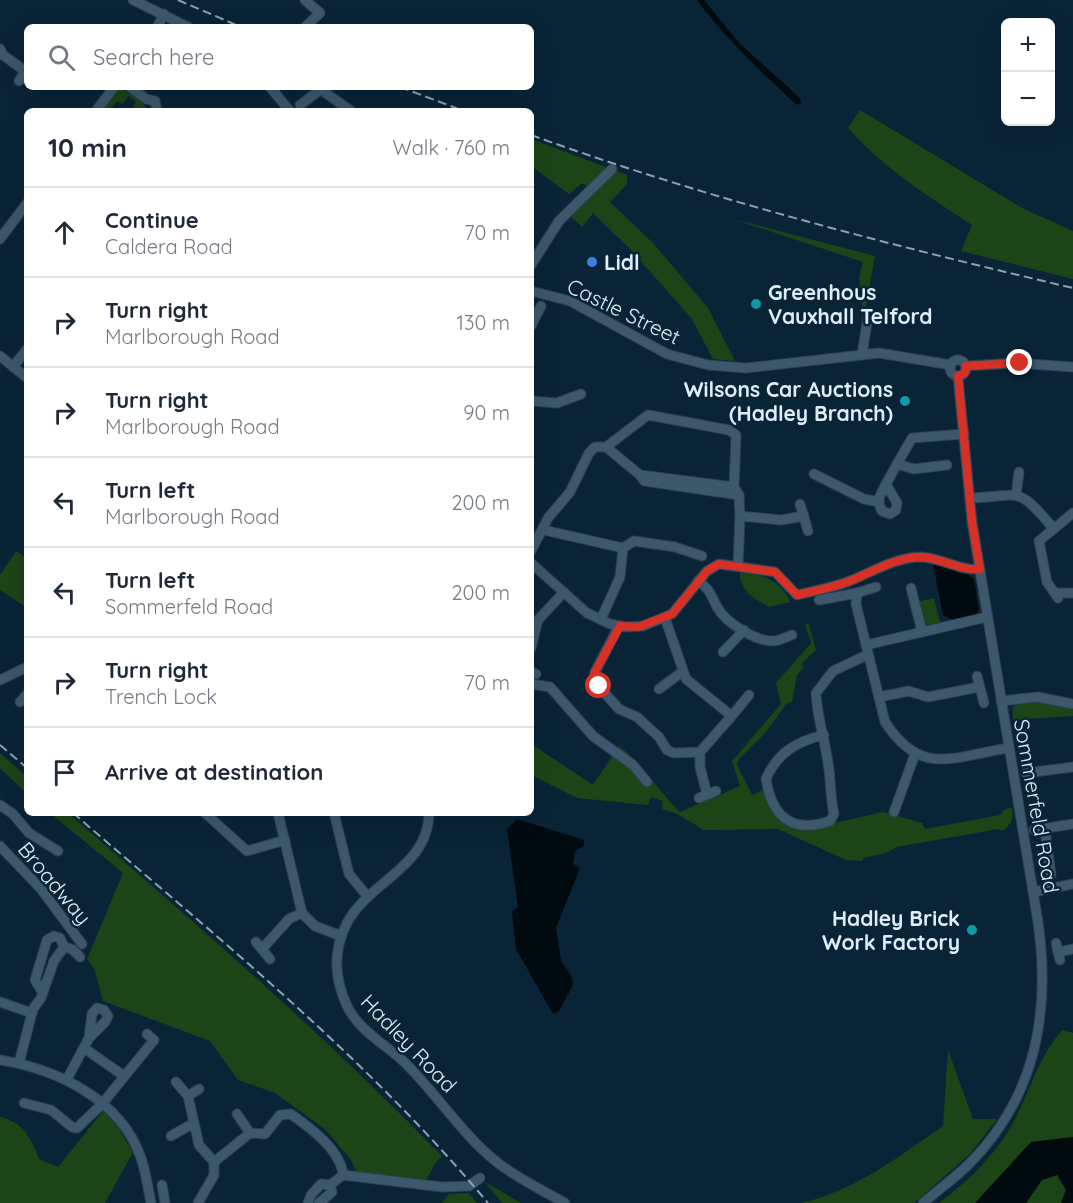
<!DOCTYPE html>
<html lang="en">
<head>
<meta charset="utf-8">
<style>
	:root { --surface:#fff; --page:#f6f6f7; --text:#1f2937; --muted:#747a83; --line:#e0e1e3 }
	body { margin:0; font-family:Quicksand,sans-serif; background:var(--page); color:var(--text) }
	.controls { position:absolute; right:18px; top:18px; display:grid; overflow:hidden; border-radius:9px; box-shadow:0 6px 24px #0002 }
	.controls button { width:54px; height:54px; display:grid; place-items:center; padding:0; border:0; border-bottom:2px solid var(--line); background:var(--surface); color:var(--text); font:30px sans-serif }
	.stop { position:absolute; width:18px; height:18px; margin:-14px; border:4px solid #d93025; border-radius:50%; background:#fff }
	.stop.end { background:#d93025; border-color:#fff; box-shadow:0 2px 6px #0008 }
	.list { margin:0; padding:0; list-style:none }
	h2 { display:flex; justify-content:space-between; align-items:center; height:78px; margin:0; padding:0 24px; font-size:26px }
	h2 small { font-size:20px; font-weight:400; color:var(--muted) }
	.list li { display:grid; grid-template-columns:39px 1fr auto; gap:18px; align-items:center; box-sizing:border-box; height:90px; padding:0 24px; border-top:2px solid var(--line) }
	.list b { display:block; font-size:22px; white-space:nowrap }
	.list p { margin:0; font-size:20px; white-space:nowrap; color:var(--muted) }
	.list em { font-size:20px; font-style:normal; color:var(--muted) }
	.icon { flex:none; width:33px; height:33px; fill:none; stroke:currentColor; stroke-width:2; stroke-linecap:round; stroke-linejoin:round }
	.map { position:relative; flex:none; width:1073px; height:1203px; overflow:hidden }
	.search { position:absolute; background:var(--surface); box-shadow:0 6px 24px #0002; left:24px; top:24px; width:510px; height:66px; display:flex; align-items:center; gap:15px; box-sizing:border-box; padding:0 21px; border-radius:9px; color:var(--muted); font-size:22px }
	.panel { position:absolute; background:var(--surface); box-shadow:0 6px 24px #0002; left:24px; top:108px; width:510px; height:708px; border-radius:9px }
	.map>svg:first-child { display:block }
</style>
</head>
<body>
<div class="map">
<svg width="1073" height="1203" viewBox="0 0 1073 1203">
	<rect width="100%" height="100%" fill="#092437"/>
	<g fill="#1b4517">
		<path d="M120 88 139 100 150 111H131L136 102 129 96 122 104 118 101 107 111H101Z"/>
		<path d="M860 110 1022 208 1073 231V279L961 251 972 225C928 196 883 168 848 128Z"/>
		<path d="M531 139 627 175V184L610 202 653 243 708 308 735 361 713 359 692 319 631 250 593 213 582 227 570 216 594 190 582 183 569 194 531 166Z"/>
		<path d="M733 219 875 256 864 318 859 277 863 262Z"/>
		<path d="M16 551 27 558V608L0 590V575Z"/>
		<path d="M740 573C760 572 782 581 790 602L770 607C755 599 740 592 740 573Z"/>
		<path d="M934 598 940 623 922 626 916 602Z"/>
		<path d="M805 623 809 625 816 650 801 664 804 667 797 675 792 702 787 703 765 733 738 760 737 765 752 795 763 790 774 815 781 821 803 830 883 812 922 823 925 829 1000 815 1005 809 1012 808C1014 819 1011 824 1003 831L998 829 897 847 886 853 863 858 862 861 846 860 778 829 704 830 677 814 662 809 663 801 651 797 648 805 577 798 531 775V744L593 785 619 746C644 765 658 791 680 812L740 786 732 761 781 704 776 683 811 643Z"/>
		<path d="M1026 701 1049 702 1073 710V716L1013 720V707Z"/>
		<path d="M0 753 27 777V794L0 768Z"/>
		<path d="M50 813H68C196 924 324 1034 442 1156L435 1164 425 1182 357 1173 351 1160 326 1130 275 1093 238 1080 210 1041 103 1001 94 968 87 959 123 873Z"/>
		<path d="M1062 1030 1073 1033V1203H939C969 1180 996 1155 1014 1121 1030 1090 1039 1057 1062 1030Z"/>
		<path d="M948 1050 973 1119H997L970 1154 914 1203H801C855 1191 898 1157 943 1126Z"/>
		<path d="M103 1111 117 1126 133 1152 105 1203H0V1117C22 1121 32 1139 39 1159L58 1167Z"/>
		<path d="M485 1182 521 1203H502Z"/>
		<path d="M469 1193 477 1203H442L449 1194Z"/>
	</g>
	<g fill="#010a0e">
		<path d="M697 0H704L740 44 800 98 801 103 797 105C761 72 726 39 697 0Z"/>
		<path d="M933 564 967 574 974 579 979 610 975 616 953 620 943 615Z"/>
		<path d="M517 819 584 840V846L575 851 573 864 580 868 556 928 561 961 572 977 573 985 559 1011 553 1014 516 949 512 911 518 907 507 829Z"/>
		<path d="M1073 1137V1203H1061L1066 1190 1057 1175 1042 1180 1026 1203H975L1031 1142Z"/>
	</g>
	<g fill="none" stroke-linecap="round" stroke-linejoin="round">
		<g stroke="#313e4e" stroke-width="11">
			<g id="minor">
				<path d="M133 0 188 27"/>
				<path d="M157 27 164 14"/>
				<path d="M305 27 320 13 305 0"/>
				<path d="M0 49 3 55 25 71 19 81"/>
				<path d="M130 87 146 99 155 101 157 111"/>
				<path d="M270 87 290 111"/>
				<path d="M323 91 351 111"/>
				<path d="M300 105 324 87"/>
				<path d="M96 111 114 87"/>
				<path d="M0 239 27 203"/>
				<path d="M531 265 559 221 612 169"/>
				<path d="M531 291 570 301 667 354 708 365 746 368 879 353 951 365"/>
				<path d="M531 326 541 306"/>
				<path d="M862 355 868 316"/>
				<path d="M0 356 27 378"/>
				<circle cx="958" cy="368" r="8"/>
				<path d="M966 366 1015 363 1073 367"/>
				<path d="M13 367 27 349"/>
				<path d="M531 401 557 403 581 394"/>
				<path d="M606 447 640 475 734 487"/>
				<path d="M947 465 914 469 897 464 912 438 964 434"/>
				<path d="M814 474 864 499 879 502"/>
				<path d="M640 475 644 481 739 495"/>
				<path d="M886 484C880 495 876 500 882 511L890 514 896 510 897 503 886 484 897 464"/>
				<path d="M1016 495 1019 472"/>
				<path d="M970 498C1022 496 1017 485 1053 528"/>
				<path d="M800 504 808 531"/>
				<path d="M740 516 781 520 804 516"/>
				<path d="M548 531 623 548"/>
				<path d="M531 551 548 518 570 492 589 453 595 447H606L648 415 729 430 736 435 734 487 739 495 740 516 738 565"/>
				<path d="M531 563 587 613 610 624 626 627 643 626 672 614 707 571 719 564 775 572 797 595C813 591 831 588 847 582 871 573 895 557 921 557 942 558 960 571 980 569"/>
				<path d="M698 581C710 589 711 595 717 607 726 623 755 641 773 641 779 641 786 637 792 635"/>
				<path d="M876 587 857 593 856 604 885 722C921 777 952 757 1008 748"/>
				<path d="M911 588 922 632"/>
				<path d="M1055 593H1073"/>
				<path d="M1058 598 1047 582 1039 541 1073 513"/>
				<path d="M819 600 857 593"/>
				<path d="M665 618 686 679 728 713 730 718 700 752V767L707 794"/>
				<path d="M601 619 620 577 623 548 634 541 675 547 702 556"/>
				<path d="M619 626 595 672 593 680 619 709 637 717 659 737 667 750 674 753 700 752"/>
				<path d="M866 645 987 617"/>
				<path d="M531 648 538 620 564 592"/>
				<path d="M723 652 744 630"/>
				<path d="M531 672 536 674"/>
				<path d="M977 676 984 703"/>
				<path d="M0 680 27 667"/>
				<path d="M531 684 550 687 593 736 633 765 647 782"/>
				<path d="M659 689 682 672"/>
				<path d="M879 697 909 691 928 697 979 687"/>
				<path d="M1001 701 1038 697 1073 704"/>
				<path d="M20 702 27 694"/>
				<path d="M730 718 749 695"/>
				<path d="M824 735C797 741 777 753 766 779 772 817 792 834 830 821L834 814C830 797 831 780 828 763 825 740 817 717 816 693L833 671 867 655"/>
				<path d="M1026 773 1073 767"/>
				<path d="M699 798 716 791"/>
				<path d="M0 805 13 814 29 833 58 851"/>
				<path d="M894 812 915 754"/>
				<path d="M205 813 247 851 285 840"/>
				<path d="M278 813 302 913 315 926 341 936"/>
				<path d="M334 813 349 874 368 897"/>
				<path d="M429 813C428 868 370 880 347 923 333 950 334 978 347 1006 358 1029 383 1043 402 1060 436 1092 461 1134 498 1163 519 1179 542 1190 565 1203"/>
				<path d="M1045 829 1051 875"/>
				<path d="M1034 830 1073 824"/>
				<path d="M0 846 41 889 82 944"/>
				<path d="M1033 892 1073 884"/>
				<path d="M256 942 270 959"/>
				<path d="M1056 943 1060 960"/>
				<path d="M64 947 72 949 80 957"/>
				<path d="M262 949 289 919 302 913"/>
				<path d="M1058 952 1073 949"/>
				<path d="M0 1002 32 1013"/>
				<path d="M84 1048 124 1076"/>
				<path d="M0 1060C56 1069 121 1099 141 1158 146 1172 148 1188 151 1203"/>
				<path d="M19 1063 33 1009 41 998 54 961 64 947 60 938 54 936 47 940 35 980 41 990"/>
				<path d="M67 1079 89 1038 105 1022 108 1016 104 1010 97 1008 92 1014 89 1038"/>
				<path d="M176 1082 188 1096 199 1145 214 1162V1175L198 1203"/>
				<path d="M188 1096 199 1089"/>
				<path d="M24 1103 51 1110 72 1127 77 1128 102 1104 154 1040 147 1034"/>
				<path d="M237 1114 250 1133"/>
				<path d="M171 1136 192 1124"/>
				<path d="M214 1162 250 1133 265 1134 280 1115 291 1114C309 1127 341 1150 343 1175"/>
				<path d="M162 1185 165 1203"/>
				<path d="M330 1185 343 1175 442 1187 469 1186 480 1178"/>
				<path d="M308 1203 311 1195 321 1184 330 1185 332 1192 319 1203"/>
				<path d="M923 1203C938 1190 955 1178 969 1164 1036 1097 1051 1013 1038 922L972 522 958 377"/>
			</g>
		</g>
		<use href="#minor" stroke="#3c586d" stroke-width="9"/>
		<g stroke="#8da2b0" stroke-width="2" stroke-dasharray="9 4.5" stroke-linecap="butt">
			<path d="M178 0 241 27"/>
			<path d="M400 87 464 111"/>
			<path d="M531 135C708 199 890 245 1073 288"/>
			<path d="M0 745 27 768"/>
			<path d="M73 813C217 937 366 1057 488 1203"/>
		</g>
	</g>
	<g fill="none" stroke-linecap="round" stroke-linejoin="round">
		<path stroke="#d93025" stroke-width="8" d="M599 686 593 680 595 672 620 626 638 627 672 614 707 571 719 564 775 572 797 595C813 591 831 588 847 582 871 573 895 557 921 557 942 558 960 571 980 569L972 522 958 376 965 373 966 366 1020 363"/>
	</g>
	<circle fill="#3f7fe0" stroke="#092437" stroke-width="2" cx="592" cy="262" r="6"/>
	<g fill="#0f9aa8" stroke="#092437" stroke-width="2">
		<circle cx="756" cy="304" r="6"/>
		<circle cx="905" cy="401" r="6"/>
		<circle cx="972" cy="930" r="6"/>
	</g>
	<g text-anchor="middle" dominant-baseline="central" stroke-width="5" stroke-linejoin="round" paint-order="stroke">
		<g font-size="21" font-weight="bold" fill="#deeefa" stroke="#092437" text-anchor="start">
			<text x="604" y="262">Lidl</text>
			<text x="768" y="292">Greenhous<tspan x="768" dy="24">Vauxhall Telford</tspan></text>
			<text x="893" y="389" text-anchor="end">Wilsons Car Auctions<tspan x="893" dy="24">(Hadley Branch)</tspan></text>
			<text x="960" y="918" text-anchor="end">Hadley Brick<tspan x="960" dy="24">Work Factory</tspan></text>
		</g>
		<g font-size="21" fill="#deeefa" stroke="#092437">
			<text transform="translate(624 311) rotate(26)">Castle Street</text>
			<text transform="translate(1037 806) rotate(80)">Sommerfeld Road</text>
			<text transform="translate(55 883) rotate(50)">Broadway</text>
			<text transform="translate(409 1043) rotate(46)">Hadley Road</text>
		</g>
	</g>
</svg>
<div class="controls">
<button>+</button>
<button>−</button>
</div>
<div class="stop" style="left:599px;top:686px"></div>
<div class="stop end" style="left:1020px;top:363px"></div>
<div class="search"><svg class="icon" aria-label="search" viewBox="0 0 24 24"><circle cx="10" cy="10" r="6"/><path d="M15 15l6 6"/></svg>Search here</div>
<section class="panel">
<h2>10 min<small>Walk · 760 m</small></h2>
<ul class="list">
<li><svg class="icon" aria-label="ahead" viewBox="0 0 24 24"><path d="M12 20V5M6 11l6-6 6 6"/></svg><div><b>Continue</b><p>Caldera Road</p></div><em>70 m</em></li>
<li><svg class="icon" aria-label="right" viewBox="0 0 24 24"><path d="M7 20v-9h11M14 6l5 5-5 5"/></svg><div><b>Turn right</b><p>Marlborough Road</p></div><em>130 m</em></li>
<li><svg class="icon" aria-label="right" viewBox="0 0 24 24"><path d="M7 20v-9h11M14 6l5 5-5 5"/></svg><div><b>Turn right</b><p>Marlborough Road</p></div><em>90 m</em></li>
<li><svg class="icon" aria-label="left" viewBox="0 0 24 24"><path d="M17 20v-9H6M10 6l-5 5 5 5"/></svg><div><b>Turn left</b><p>Marlborough Road</p></div><em>200 m</em></li>
<li><svg class="icon" aria-label="left" viewBox="0 0 24 24"><path d="M17 20v-9H6M10 6l-5 5 5 5"/></svg><div><b>Turn left</b><p>Sommerfeld Road</p></div><em>200 m</em></li>
<li><svg class="icon" aria-label="right" viewBox="0 0 24 24"><path d="M7 20v-9h11M14 6l5 5-5 5"/></svg><div><b>Turn right</b><p>Trench Lock</p></div><em>70 m</em></li>
<li><svg class="icon" aria-label="arrive" viewBox="0 0 24 24"><path d="M6 21V4h12l-3 4 3 4H6"/></svg><div><b>Arrive at destination</b></div></li>
</ul>
</section>
</div>
</body>
</html>
